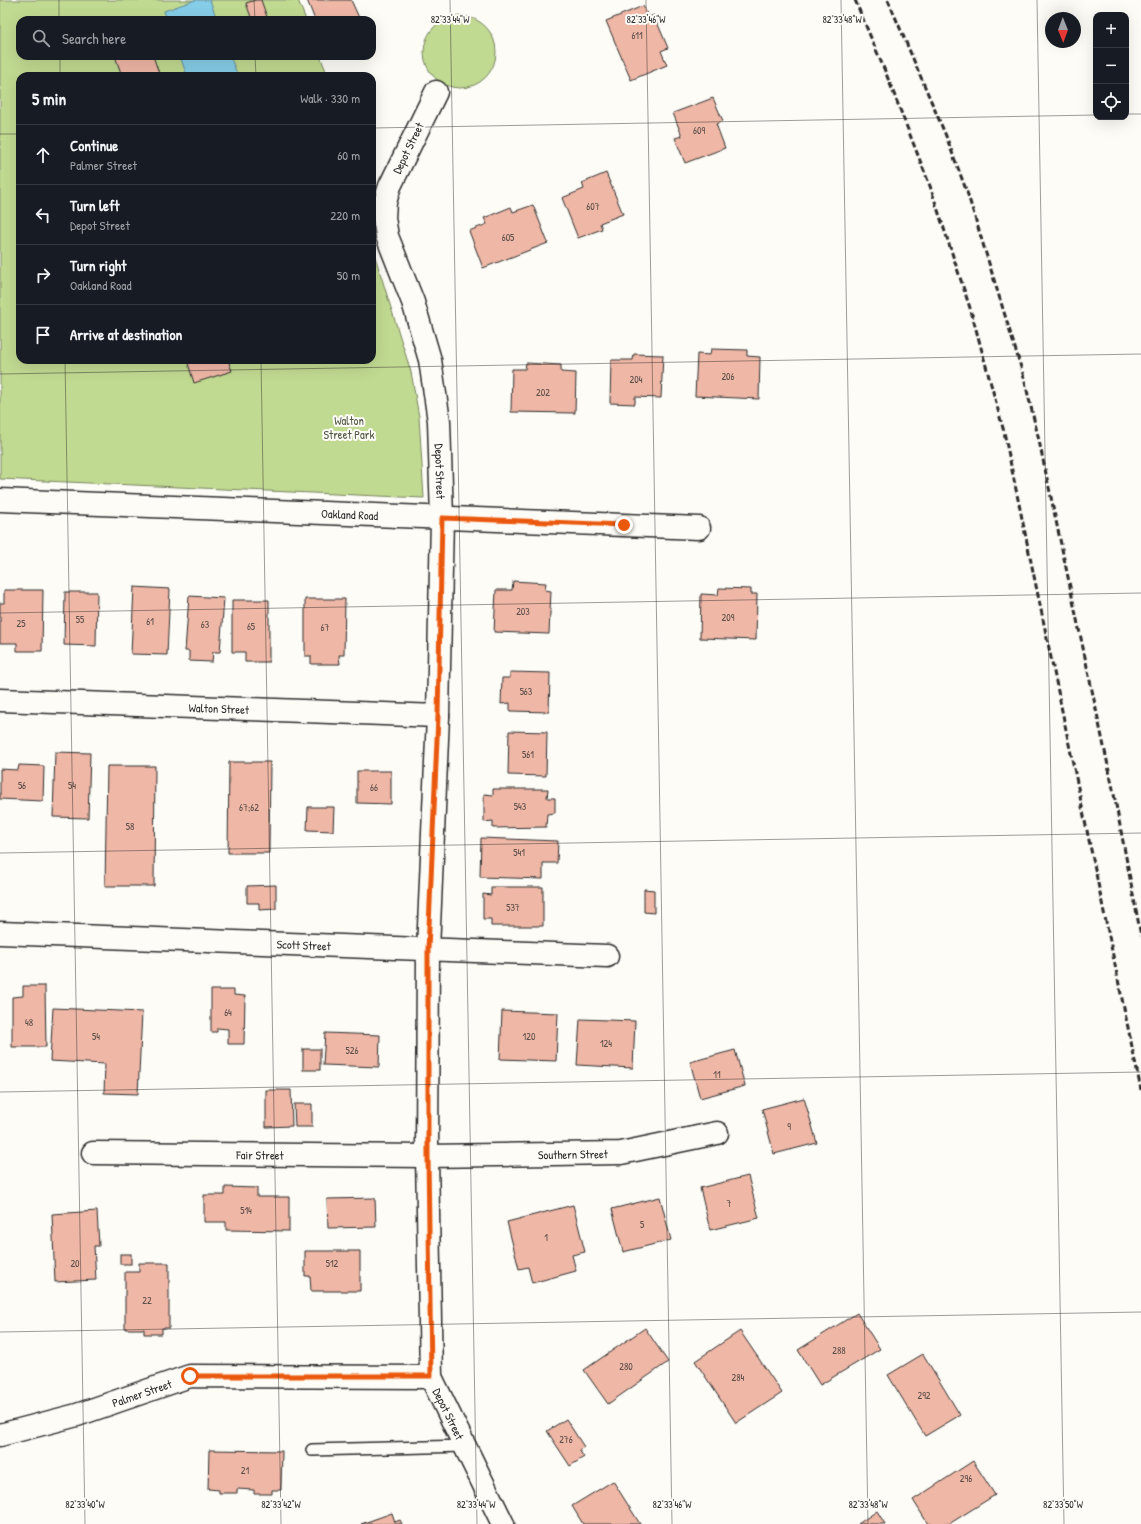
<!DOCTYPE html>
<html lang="en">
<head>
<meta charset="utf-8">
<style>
	:root { --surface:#171b24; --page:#20242c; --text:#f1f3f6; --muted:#9ea1a6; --line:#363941 }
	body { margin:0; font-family:"Patrick Hand",sans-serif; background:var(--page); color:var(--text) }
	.controls { position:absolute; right:12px; top:12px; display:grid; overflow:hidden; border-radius:8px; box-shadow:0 4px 16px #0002 }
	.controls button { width:36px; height:36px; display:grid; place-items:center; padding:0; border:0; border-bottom:1px solid var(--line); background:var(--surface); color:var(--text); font:20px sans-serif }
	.compass { position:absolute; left:1045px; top:12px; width:36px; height:36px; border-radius:50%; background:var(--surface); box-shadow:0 4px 16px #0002; rotate:179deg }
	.stop { position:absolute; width:12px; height:12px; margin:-9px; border:3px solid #ea580c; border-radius:50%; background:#fff }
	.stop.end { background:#ea580c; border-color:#fff; box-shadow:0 1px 4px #0008 }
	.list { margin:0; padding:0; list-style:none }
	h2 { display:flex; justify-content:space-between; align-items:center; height:52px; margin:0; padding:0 16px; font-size:17px }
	h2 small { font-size:13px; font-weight:400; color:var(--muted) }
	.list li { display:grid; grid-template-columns:26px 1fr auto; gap:12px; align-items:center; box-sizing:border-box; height:60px; padding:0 16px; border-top:1px solid var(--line) }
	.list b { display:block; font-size:15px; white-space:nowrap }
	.list p { margin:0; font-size:13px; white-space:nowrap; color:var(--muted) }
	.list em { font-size:13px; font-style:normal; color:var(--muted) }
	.icon { flex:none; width:22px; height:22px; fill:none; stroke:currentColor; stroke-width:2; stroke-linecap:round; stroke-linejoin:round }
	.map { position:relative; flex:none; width:1141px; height:1524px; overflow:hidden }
	.search { position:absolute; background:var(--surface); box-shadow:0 4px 16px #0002; left:16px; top:16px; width:360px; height:44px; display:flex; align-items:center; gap:10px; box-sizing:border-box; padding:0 14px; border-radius:12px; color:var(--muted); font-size:15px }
	.panel { position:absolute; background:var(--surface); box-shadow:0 4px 16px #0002; left:16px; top:72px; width:360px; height:292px; border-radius:12px }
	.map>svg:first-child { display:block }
</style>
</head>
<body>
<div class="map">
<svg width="1141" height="1524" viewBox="0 0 1141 1524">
	<rect width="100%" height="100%" fill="#fdfcf7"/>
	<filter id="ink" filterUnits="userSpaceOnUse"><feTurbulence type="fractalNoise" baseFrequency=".025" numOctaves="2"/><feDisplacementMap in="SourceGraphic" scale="8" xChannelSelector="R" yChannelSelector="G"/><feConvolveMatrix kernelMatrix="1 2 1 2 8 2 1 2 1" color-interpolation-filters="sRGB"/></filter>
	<g filter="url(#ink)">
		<g fill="#c1da91" stroke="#76825e">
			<path d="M0 0H298L306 20H20V56H320L328 76H20V360H372V247L411 372 419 417 424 498 0 479Z"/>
			<circle cx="460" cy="52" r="36"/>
		</g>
		<g fill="#86cde7" stroke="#628c9c">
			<path d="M195 0H210L217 20H167L164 11Z"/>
			<path d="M180 56H230L238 76H187Z"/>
		</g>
		<g fill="#efb7a6" stroke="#2b2b2b">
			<path d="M256 0H261L268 20H252L246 3Z"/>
			<path d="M307 0H351L360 20H315Z"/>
			<path d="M643 6 649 17 654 15 668 48 661 51 667 65 631 80 606 21Z"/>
			<path d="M115 56H153L160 76H122Z"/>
			<path d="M713 98 723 121 716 124 725 148 685 163 675 138 682 136 673 113Z"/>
			<path d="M606 173 623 214 600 223 602 229 578 238 562 198 584 189 582 183Z"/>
			<path d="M533 205 548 243 483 268 469 231 487 224 484 218 511 207 513 212Z"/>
			<path d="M711 349 747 350V356L760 357 759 399 695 396 697 354 710 355Z"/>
			<path d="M634 354 663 355 661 398 635 397V404L610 403 611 360H633Z"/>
			<path d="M187 360H228L232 371 194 383Z"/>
			<path d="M526 363 561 365V372L576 373 575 413 511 412 512 369H525Z"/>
			<path d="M513 581 546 583 545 590 551 591 549 634 494 632 496 590H512Z"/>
			<path d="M134 587 170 589 167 655 131 654Z"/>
			<path d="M719 588 751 589V594H757L756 640 700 638 701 594 718 595Z"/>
			<path d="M4 590H43L42 651H17V643H0V603H4Z"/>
			<path d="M65 592H97L96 646 64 645Z"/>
			<path d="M189 596 224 598 220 652H213L212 662 189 661V651H185Z"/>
			<path d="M305 599H345L344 655H339L340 664H311V656H305Z"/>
			<path d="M232 600H269V662H245V652H232Z"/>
			<path d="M510 672 550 673 549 712 510 711V703L501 704 502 678H510Z"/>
			<path d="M509 731 547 732 546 776 508 775Z"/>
			<path d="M55 752 90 753 88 818 53 817Z"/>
			<path d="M229 762H270L269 853H228Z"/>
			<path d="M19 765 44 766 43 801 0 799V769L18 770Z"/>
			<path d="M107 766H155L154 886H105Z"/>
			<path d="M357 771H391V804L357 803Z"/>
			<path d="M493 789H548L547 798H555V813L547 814 546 827 493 828V821L484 822V794L493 795Z"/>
			<path d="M308 807H334L333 831 307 830Z"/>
			<path d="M481 838 558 841 557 863H543V879L480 877Z"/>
			<path d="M276 885V909L259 910V903H247V886Z"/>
			<path d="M491 887H543V926H491V919H483V894L491 895Z"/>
			<path d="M644 889 654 890V913L644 912Z"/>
			<path d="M23 986H45L46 1047H12V997L23 996Z"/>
			<path d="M211 990H234V995L245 996 244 1044H228V1029L217 1028V1032H211Z"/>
			<path d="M53 1008 142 1012 138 1094 104 1093 105 1064 50 1061Z"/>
			<path d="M502 1011 558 1013 556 1061 500 1059Z"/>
			<path d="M580 1019 635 1021 633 1068 577 1065Z"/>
			<path d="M325 1033 380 1035 379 1067 323 1065Z"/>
			<rect x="303" y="1049" width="17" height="21"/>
			<path d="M735 1050 745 1086 700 1098 690 1062Z"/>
			<path d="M266 1090H291L292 1126 266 1127Z"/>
			<path d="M804 1098 817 1143 774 1154 762 1109Z"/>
			<path d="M294 1104H312V1127H295Z"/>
			<path d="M748 1176 759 1218 710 1230 700 1188Z"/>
			<path d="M225 1187 257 1188V1197H289V1231L226 1230V1222H204V1195H225Z"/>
			<path d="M660 1197 671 1240 623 1252 612 1209Z"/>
			<path d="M375 1198 376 1227 328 1228 327 1199Z"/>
			<path d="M573 1205 585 1252 572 1255 576 1271 532 1283 528 1267 519 1269 507 1222Z"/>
			<path d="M97 1211 99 1246H94L96 1280 55 1282 52 1214Z"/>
			<path d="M305 1251H360V1291H311L310 1276H305Z"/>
			<rect x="120" y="1254" width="11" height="10"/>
			<path d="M139 1263H169V1328H162V1334H144V1329H125V1272H139Z"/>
			<path d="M857 1313 880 1349 820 1385 798 1350Z"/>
			<path d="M645 1328 668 1362 608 1404 584 1370Z"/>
			<path d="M740 1331 782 1393 736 1423 695 1361Z"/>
			<path d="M923 1354 960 1415 925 1436 888 1375Z"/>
			<path d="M566 1419 584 1447 579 1450 584 1457 570 1466 547 1431Z"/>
			<path d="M209 1450 282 1451 281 1490H272V1494H254V1490L237 1489V1493H219V1490L208 1489Z"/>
			<path d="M973 1461 995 1495 949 1524H928L913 1500Z"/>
			<path d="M613 1481 640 1524H583L572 1506Z"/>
			<path d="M877 1511 885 1524H858Z"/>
			<path d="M392 1513 395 1522 400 1520 402 1524H361Z"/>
		</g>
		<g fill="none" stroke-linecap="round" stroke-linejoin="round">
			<g stroke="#2b2b2b" stroke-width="14">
				<path id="lane" d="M312 1450 465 1446"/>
			</g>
			<g stroke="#2b2b2b" stroke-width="25">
				<g id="street">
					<path id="s1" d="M436 92 390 186 385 202 384 218 387 236 413 302 430 360 439 421 442 518 438 716 428 950 427 1156 431 1377 503 1524"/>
					<path id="s2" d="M0 500 699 528"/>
					<path id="s3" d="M0 700 438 716"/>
					<path id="s4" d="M0 933 607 956"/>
					<path id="s5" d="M93 1153 427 1156 621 1153 717 1133"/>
					<path id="s6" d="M0 1435 77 1415 190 1376 431 1377"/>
				</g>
			</g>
			<use href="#lane" stroke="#fdfcf7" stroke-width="11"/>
			<use href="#street" stroke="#fdfcf7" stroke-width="22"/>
			<g stroke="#2b2b2b" stroke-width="3" stroke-dasharray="6 3" stroke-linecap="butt">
				<path d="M855 0 885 71 930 186 971 311 1004 432 1141 1090"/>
				<path d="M888 0 946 136 968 195 1023 374 1038 436 1113 789 1141 936"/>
			</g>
		</g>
	</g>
	<g fill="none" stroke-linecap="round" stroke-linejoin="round" filter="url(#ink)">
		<path stroke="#ea580c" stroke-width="5" d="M190 1376H431L428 1156V950L438 716 442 518 624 525"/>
	</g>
	<path fill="none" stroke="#2b2b2b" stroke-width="1" stroke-opacity="0.45" d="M59 0V20M254 0 255 20M450 0 477 1524M646 0 672 1524M841 0 868 1524M1037 0 1064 1524M60 56V76M255 56 256 76M1126 114H1141M372 128 1096 115M0 134H20M65 360 85 1524M261 360 281 1524M0 374 1141 354M0 613 1141 593M0 853 1141 833M0 1092 1141 1072M0 1332 1141 1312"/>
	<g text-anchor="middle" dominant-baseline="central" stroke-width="4" stroke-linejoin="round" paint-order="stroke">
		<g font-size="10" fill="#5c4e4a">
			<text x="637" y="35">611</text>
			<text x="699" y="130">609</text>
			<text x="593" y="206">607</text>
			<text x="508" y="237">605</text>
			<text x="728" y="376">206</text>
			<text x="636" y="379">204</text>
			<text x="543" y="392">202</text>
			<text x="523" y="611">203</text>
			<text x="728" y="617">209</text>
			<text x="80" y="619">55</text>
			<text x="150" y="621">61</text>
			<text x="21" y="623">25</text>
			<text x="205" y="624">63</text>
			<text x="251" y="626">65</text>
			<text x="325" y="627">67</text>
			<text x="526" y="691">563</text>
			<text x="528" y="754">561</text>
			<text x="22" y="785">56</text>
			<text x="72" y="785">54</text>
			<text x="374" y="787">66</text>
			<text x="520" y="806">543</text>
			<text x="249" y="807">67;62</text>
			<text x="130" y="826">58</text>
			<text x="519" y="852">541</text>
			<text x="513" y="907">537</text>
			<text x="228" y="1012">64</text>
			<text x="29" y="1022">48</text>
			<text x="96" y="1036">54</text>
			<text x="529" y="1036">120</text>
			<text x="606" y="1043">124</text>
			<text x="352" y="1050">526</text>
			<text x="717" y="1074">11</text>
			<text x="789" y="1126">9</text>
			<text x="729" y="1203">7</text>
			<text x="246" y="1210">514</text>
			<text x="642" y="1224">5</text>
			<text x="546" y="1237">1</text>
			<text x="75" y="1263">20</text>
			<text x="332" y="1263">512</text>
			<text x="147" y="1300">22</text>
			<text x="839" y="1350">288</text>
			<text x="626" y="1366">280</text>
			<text x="738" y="1377">284</text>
			<text x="924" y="1395">292</text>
			<text x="566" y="1439">276</text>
			<text x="245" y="1470">21</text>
			<text x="966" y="1478">296</text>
		</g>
		<g font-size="12" fill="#2b2b2b" stroke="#fdfcf7">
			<text transform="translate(408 148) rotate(-64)">Depot Street</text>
			<text stroke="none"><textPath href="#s1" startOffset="399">Depot Street</textPath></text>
			<text stroke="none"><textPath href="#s2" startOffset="350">Oakland Road</textPath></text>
			<text stroke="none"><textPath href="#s3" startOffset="219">Walton Street</textPath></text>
			<text stroke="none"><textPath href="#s4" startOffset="304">Scott Street</textPath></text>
			<text stroke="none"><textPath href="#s5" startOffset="480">Southern Street</textPath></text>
			<text stroke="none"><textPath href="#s5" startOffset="167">Fair Street</textPath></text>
			<text stroke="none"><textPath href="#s6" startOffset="148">Palmer Street</textPath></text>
			<text stroke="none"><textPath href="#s1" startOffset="1346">Depot Street</textPath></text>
		</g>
		<g font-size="12" fill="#505744" stroke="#fdfcf7">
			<text x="349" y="420">Walton<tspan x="349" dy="14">Street Park</tspan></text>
		</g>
	</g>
	<g font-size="10" text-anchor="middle" fill="#2b2b2b" stroke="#fdfcf7" stroke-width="4" stroke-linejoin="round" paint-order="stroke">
		<text x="450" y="23">82°33'44"W</text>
		<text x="646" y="23">82°33'46"W</text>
		<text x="842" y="23">82°33'48"W</text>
		<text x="85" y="1508">82°33'40"W</text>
		<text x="281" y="1508">82°33'42"W</text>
		<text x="476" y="1508">82°33'44"W</text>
		<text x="672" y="1508">82°33'46"W</text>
		<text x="868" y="1508">82°33'48"W</text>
		<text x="1063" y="1508">82°33'50"W</text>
	</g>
</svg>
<div class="controls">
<button>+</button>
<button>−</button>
<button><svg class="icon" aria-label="locate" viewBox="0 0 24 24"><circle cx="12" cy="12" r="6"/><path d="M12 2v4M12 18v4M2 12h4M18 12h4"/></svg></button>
</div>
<svg class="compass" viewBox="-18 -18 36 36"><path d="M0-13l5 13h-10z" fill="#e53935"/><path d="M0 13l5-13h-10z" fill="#9ea1a6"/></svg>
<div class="stop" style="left:190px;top:1376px"></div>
<div class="stop end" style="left:624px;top:525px"></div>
<div class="search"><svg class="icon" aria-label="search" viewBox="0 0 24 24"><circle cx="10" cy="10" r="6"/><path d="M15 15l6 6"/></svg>Search here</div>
<section class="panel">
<h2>5 min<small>Walk · 330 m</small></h2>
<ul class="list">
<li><svg class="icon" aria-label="ahead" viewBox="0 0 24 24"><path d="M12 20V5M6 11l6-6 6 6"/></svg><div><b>Continue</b><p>Palmer Street</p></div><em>60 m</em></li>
<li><svg class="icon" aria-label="left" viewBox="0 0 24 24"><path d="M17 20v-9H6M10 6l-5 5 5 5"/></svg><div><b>Turn left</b><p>Depot Street</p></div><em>220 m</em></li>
<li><svg class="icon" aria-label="right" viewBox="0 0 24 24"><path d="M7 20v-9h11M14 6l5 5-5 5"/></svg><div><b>Turn right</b><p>Oakland Road</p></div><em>50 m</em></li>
<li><svg class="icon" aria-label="arrive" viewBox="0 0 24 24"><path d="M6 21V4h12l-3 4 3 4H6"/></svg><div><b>Arrive at destination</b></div></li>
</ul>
</section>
</div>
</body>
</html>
